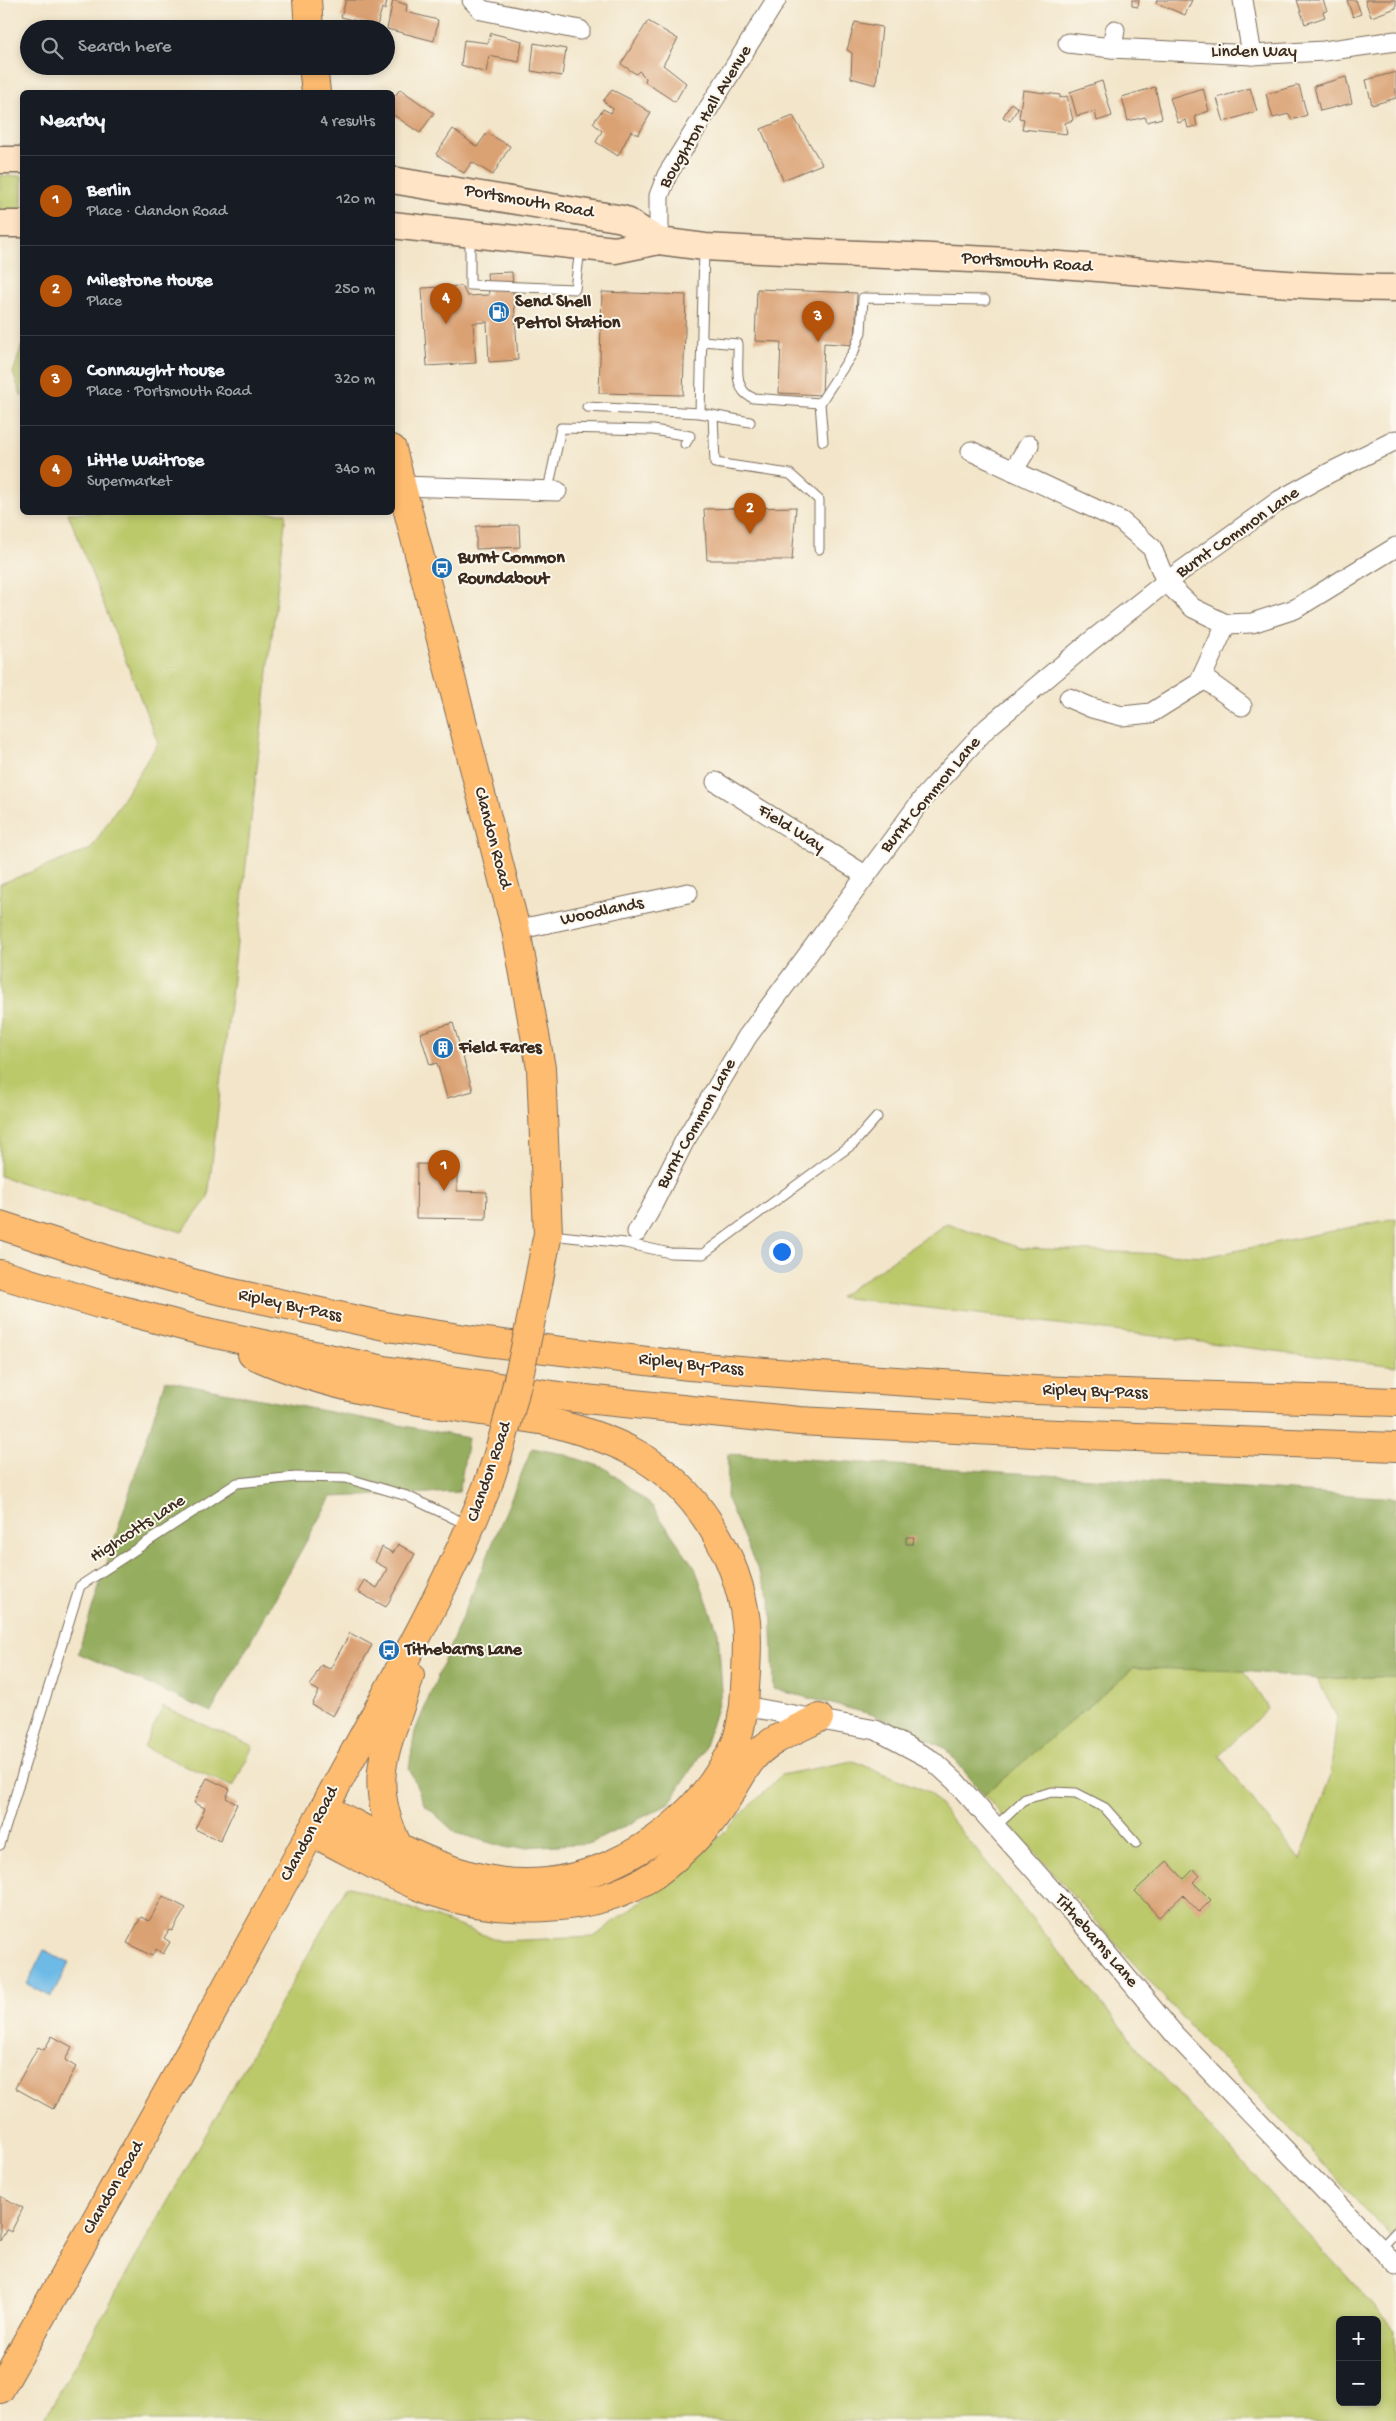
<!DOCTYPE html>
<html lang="en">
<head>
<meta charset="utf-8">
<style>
	:root { --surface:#171b24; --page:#20242c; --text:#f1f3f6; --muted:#9ea1a6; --line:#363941; --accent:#b45309 }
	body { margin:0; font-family:"Gochi Hand",sans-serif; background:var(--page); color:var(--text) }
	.controls { position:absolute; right:15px; bottom:15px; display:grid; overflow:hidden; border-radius:8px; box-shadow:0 2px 8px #0003 }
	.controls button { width:45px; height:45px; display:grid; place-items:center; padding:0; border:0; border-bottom:1px solid var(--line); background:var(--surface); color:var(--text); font:25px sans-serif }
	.you { position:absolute; left:781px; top:1251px; width:18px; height:18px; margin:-12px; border:4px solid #fff; border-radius:50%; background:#1a73e8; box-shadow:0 0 0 8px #1a73e833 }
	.badge { display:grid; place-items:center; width:32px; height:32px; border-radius:50%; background:var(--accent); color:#fff; font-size:16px; font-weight:700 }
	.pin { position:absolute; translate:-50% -41px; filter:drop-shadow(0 1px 2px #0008) }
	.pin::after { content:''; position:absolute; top:26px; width:18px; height:15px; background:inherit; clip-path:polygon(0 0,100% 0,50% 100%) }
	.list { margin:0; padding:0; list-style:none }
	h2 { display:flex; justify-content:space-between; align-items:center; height:65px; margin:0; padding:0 20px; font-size:21px }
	h2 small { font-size:16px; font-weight:400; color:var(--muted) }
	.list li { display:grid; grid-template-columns:32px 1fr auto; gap:15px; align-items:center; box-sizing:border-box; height:90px; padding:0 20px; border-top:1px solid var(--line) }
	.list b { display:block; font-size:19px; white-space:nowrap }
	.list p { margin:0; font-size:16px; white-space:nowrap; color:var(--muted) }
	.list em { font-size:16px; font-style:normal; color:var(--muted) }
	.icon { flex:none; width:28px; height:28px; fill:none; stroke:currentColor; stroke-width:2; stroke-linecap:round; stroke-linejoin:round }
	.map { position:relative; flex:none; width:1396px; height:2421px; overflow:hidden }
	.search { position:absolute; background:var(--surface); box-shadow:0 2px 8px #0003; left:20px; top:20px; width:375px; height:55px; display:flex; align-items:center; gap:12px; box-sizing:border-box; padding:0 18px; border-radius:28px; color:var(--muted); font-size:19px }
	.panel { position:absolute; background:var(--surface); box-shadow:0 2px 8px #0003; left:20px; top:90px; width:375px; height:425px; border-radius:8px }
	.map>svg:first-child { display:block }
</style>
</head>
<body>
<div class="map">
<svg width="1396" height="2421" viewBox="0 0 1396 2421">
	<rect width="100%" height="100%" fill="#fbf7ec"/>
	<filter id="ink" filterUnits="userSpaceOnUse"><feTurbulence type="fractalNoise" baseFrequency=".02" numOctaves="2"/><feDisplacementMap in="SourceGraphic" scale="10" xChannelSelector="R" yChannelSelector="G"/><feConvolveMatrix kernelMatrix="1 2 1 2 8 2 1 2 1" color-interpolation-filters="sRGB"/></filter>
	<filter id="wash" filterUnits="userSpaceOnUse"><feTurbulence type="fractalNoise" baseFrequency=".0096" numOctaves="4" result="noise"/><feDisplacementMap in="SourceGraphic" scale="20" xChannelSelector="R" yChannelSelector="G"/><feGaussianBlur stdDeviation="1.12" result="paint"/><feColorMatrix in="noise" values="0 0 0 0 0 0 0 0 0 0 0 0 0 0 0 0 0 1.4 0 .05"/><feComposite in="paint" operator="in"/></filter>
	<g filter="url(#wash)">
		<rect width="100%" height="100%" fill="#f2e5c9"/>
		<g fill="#bcc96a" stroke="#7c7a44" fill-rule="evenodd">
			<rect x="0" y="176" width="22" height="37"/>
			<path d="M22 345V397L13 373Z"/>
			<path d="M68 513H286L208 1198 182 1232 0 1176V884L91 849 158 743Z"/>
			<path d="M1396 1218V1366L839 1297 947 1223 1020 1248 1210 1256Z"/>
			<path d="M1134 1667 1244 1671 1268 1708 1219 1756 1300 1860 1330 1778 1337 1717 1317 1679 1396 1676V2243L1313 2152 1193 2030 984 1795ZM1167 1861 1184 1879 1194 1869 1200 1876 1193 1882 1211 1900 1199 1911 1183 1895 1159 1917 1135 1891Z"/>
			<path d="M163 1707 253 1746 233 1787 144 1747Z"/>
			<path d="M853 1761 929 1792 1146 2058 1396 2330V2421H43L347 1886 501 1941 594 1937 697 1859 781 1775ZM1340 2320H1377V2402H1340Z"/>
		</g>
		<g fill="#95ad5e" stroke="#686c3e">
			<path d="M165 1381 468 1438 459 1492 331 1497 211 1712 78 1653Z"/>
			<path d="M532 1448 563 1454 605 1468 652 1506 695 1568 718 1632 722 1691 704 1749 669 1804 591 1843 508 1848 456 1833 424 1804 409 1768 415 1731Z"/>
			<path d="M728 1454 1396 1498V1676L1317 1679 1244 1671 1134 1668 984 1795 945 1748 874 1715 774 1689 771 1600 727 1499Z"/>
		</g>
		<path fill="#6ebae7" stroke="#547282" d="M44 1950 69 1963 51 1997 27 1984Z"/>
		<g id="blocks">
			<g fill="#daa173">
				<path d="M346 0H384L387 1 385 10 382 8 377 26 341 17Z"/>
				<path d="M393 0 407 5 406 12 438 20 434 41 387 29Z"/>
				<path d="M1132 0H1139L1138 7 1132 6Z"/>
				<path d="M1157 0H1192L1185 15 1156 3Z"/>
				<path d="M1297 0H1323L1327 11 1323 12 1325 17 1305 24Z"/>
				<path d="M1347 0H1356L1361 14 1353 17Z"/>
				<path d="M1365 0H1396V8L1371 17Z"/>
				<path d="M648 21 678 39 663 65 686 83 675 102 645 82 646 78 639 71 636 74 621 64Z"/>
				<path d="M855 22 882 27 876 85 851 78 852 53 847 50Z"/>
				<path d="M491 33 522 41 519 62 489 56 486 73 461 65 464 40 488 43Z"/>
				<path d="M534 43 566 49 562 76 531 71Z"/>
				<path d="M1396 72V98L1372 105 1366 80Z"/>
				<path d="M1346 77 1352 103 1320 111 1314 86Z"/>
				<path d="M1102 81 1112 116 1097 121 1095 111 1077 116 1070 92Z"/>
				<path d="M1299 85 1307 115 1292 120 1289 114 1273 118 1266 94Z"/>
				<path d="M1155 87 1162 118 1147 122 1145 117 1128 121 1122 97Z"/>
				<path d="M1203 88 1209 111 1195 116 1197 126 1188 128 1186 120 1178 123 1170 98Z"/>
				<path d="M1250 88 1257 111 1224 122 1217 98Z"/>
				<path d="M400 89 434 113 420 133 392 114V94L395 96Z"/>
				<path d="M612 90 630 99 651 113 638 135 631 131 618 156 596 142 602 131 593 123 603 109 611 113 613 109 603 101Z"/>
				<path d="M1023 90 1060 95V98L1067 96 1073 120 1065 123 1067 134 1022 129 1024 119 1019 118Z"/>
				<path d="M1011 103 1018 108 1010 121 1003 117Z"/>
				<path d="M793 116 822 164 783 180 761 129Z"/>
				<path d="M453 129 477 147 487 133 510 146 493 175 472 162 464 173 436 154Z"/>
				<path d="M512 272 518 360 489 362 487 322 473 323 476 363 427 366 422 288 462 286 467 296 489 295 487 273Z"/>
				<path d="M757 289 857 293 855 345 824 343 822 395 779 393 781 342 755 341Z"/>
				<path d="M602 292 686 295 683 395 599 393Z"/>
				<path d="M796 507 792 560H707L704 509Z"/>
				<path d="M519 525 520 547 476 549V526Z"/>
				<path d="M453 1023 473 1091 447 1098 437 1063 430 1065 420 1033Z"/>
				<path d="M417 1164 457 1165V1191L487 1192 486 1219 416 1218Z"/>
				<path d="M906 1537H914L913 1544H906Z"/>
				<path d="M398 1544 415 1554 386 1607 358 1592 364 1580 377 1588 388 1569 375 1562 382 1547 393 1553Z"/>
				<path d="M350 1633 372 1645 333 1716 312 1705 319 1691 310 1686 321 1665 330 1669Z"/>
				<path d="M207 1778 230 1789 226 1798 237 1804 220 1841 195 1829 205 1808 194 1803Z"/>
				<path d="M1167 1861 1184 1879 1194 1869 1200 1876 1193 1882 1211 1900 1199 1912 1183 1895 1159 1917 1135 1891Z"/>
				<path d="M163 1896 186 1908 172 1931 169 1930 164 1938 170 1942 163 1954 156 1949 152 1956 127 1943 141 1917 149 1921Z"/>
				<path d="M52 2036 72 2047 65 2060 76 2067 53 2109 15 2088 38 2047 44 2050Z"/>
				<path d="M0 2196 23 2208 11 2232 6 2229 0 2241Z"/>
			</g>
		</g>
	</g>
	<g filter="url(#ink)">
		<use href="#blocks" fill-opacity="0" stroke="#7b6b5a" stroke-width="1"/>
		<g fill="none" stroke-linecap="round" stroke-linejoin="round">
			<g stroke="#7b6b5a" stroke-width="11">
				<g id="service">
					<path d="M470 236V285L575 289 580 249"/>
					<path d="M704 249 700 413 750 422"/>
					<path d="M702 341 738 344C739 364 732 390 753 398L820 403 823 441"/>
					<path d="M820 403 854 351 861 332 863 298 985 300"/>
					<path d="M587 407 700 413"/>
					<path d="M713 415 715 463 790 474 819 500V549"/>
					<path d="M548 490 561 428 653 430 690 436 685 444"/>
					<path d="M551 1235 625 1243 670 1253 703 1254 854 1143 877 1117"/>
					<path d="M995 1827 1025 1799 1052 1792 1076 1793 1105 1808 1136 1843"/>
					<path d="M0 1845 80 1586 237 1483 296 1477 346 1478 407 1496 468 1525"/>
					<path d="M1380 2249 1396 2232"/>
				</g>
			</g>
			<g stroke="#7b6b5a" stroke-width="21">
				<g id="minor">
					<path d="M472 0 482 10 580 30"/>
					<path d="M1243 0 1252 55"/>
					<path d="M1115 30 1112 48 1252 55 1324 51 1396 41"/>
					<path d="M1068 43 1112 48"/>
					<path d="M659 241V196L667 175 776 0"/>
					<path d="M971 451 1121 521 1152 548 1166 582 1193 608 1226 624 1252 623 1295 609 1396 547"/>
					<path d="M1013 471 1029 445"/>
					<path d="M402 486 557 491"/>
					<path d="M1202 677 1242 706"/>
					<path d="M1069 698 1092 708 1122 716 1151 713 1199 683 1226 624"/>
					<path d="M716 782 865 875"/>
					<path d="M516 930 688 893"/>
					<path d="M637 1232 649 1212 684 1142 747 1037 924 797 987 728 1091 641 1166 582 1280 500 1329 473 1396 440"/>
					<path d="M744 1706 876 1730 932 1760 955 1781 1084 1926 1175 2035 1396 2265"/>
				</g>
			</g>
			<g stroke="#7b6b5a" stroke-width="29">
				<g id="secondary">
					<path d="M0 160H22"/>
					<path d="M392 180 623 219 659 241"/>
					<path d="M0 224H22"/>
					<path d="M392 225 615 250 659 241 705 247C819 254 934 255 1049 264 1164 273 1280 287 1396 288"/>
				</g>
			</g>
			<g stroke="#7b6b5a" stroke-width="30">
				<g id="primary">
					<path d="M307 0 309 29"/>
					<path d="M313 66 316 92"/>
					<path d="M392 449 516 930 541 1068 548 1234 545 1248"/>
					<path d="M324 1808C375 1834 429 1868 486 1879 572 1897 663 1852 713 1782 722 1768 734 1752 738 1736 741 1726 742 1716 744 1706"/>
					<path d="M311 1832C350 1851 394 1878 434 1892 500 1915 593 1915 654 1875 672 1862 690 1845 705 1829 723 1809 734 1785 749 1763 764 1741 796 1730 819 1718"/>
					<path d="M398 1846C363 1773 391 1744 410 1675"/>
					<path d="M0 2389C109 2197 218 2005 323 1810 381 1702 444 1596 489 1482"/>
				</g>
			</g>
			<g stroke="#7b6b5a" stroke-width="30">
				<g id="trunk">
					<path d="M0 1225 112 1261 214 1289 394 1328 486 1342 689 1366 804 1375 1034 1390 1396 1402"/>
					<path d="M0 1274 99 1304 202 1331 384 1370 566 1397 799 1421 1033 1433 1396 1447"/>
					<path d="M252 1354C340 1395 450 1405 546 1421 577 1429 608 1438 635 1453 696 1486 738 1555 746 1622 749 1649 745 1679 744 1706"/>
				</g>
			</g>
			<use href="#service" stroke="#fff" stroke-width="9"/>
			<use href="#minor" stroke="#fff" stroke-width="19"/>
			<use href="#secondary" stroke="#ffe4c6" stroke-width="26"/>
			<use href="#primary" stroke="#febc70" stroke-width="28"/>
			<use href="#trunk" stroke="#febc70" stroke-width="28"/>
			<g stroke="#7b6b5a" stroke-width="30" stroke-linecap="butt">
				<path id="primary-bridge" d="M489 1482C515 1406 530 1327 545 1248"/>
			</g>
			<use href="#primary-bridge" stroke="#febc70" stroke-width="28"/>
		</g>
	</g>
	<defs>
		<g id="fuel-disc" transform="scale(1.125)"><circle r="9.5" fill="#1f6fb2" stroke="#fbf7ec"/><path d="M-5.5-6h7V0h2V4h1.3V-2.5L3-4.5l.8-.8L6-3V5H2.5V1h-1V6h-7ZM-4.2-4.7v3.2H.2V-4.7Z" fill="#fff"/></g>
		<g id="bus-disc" transform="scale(1.125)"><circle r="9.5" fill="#1f6fb2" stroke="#fbf7ec"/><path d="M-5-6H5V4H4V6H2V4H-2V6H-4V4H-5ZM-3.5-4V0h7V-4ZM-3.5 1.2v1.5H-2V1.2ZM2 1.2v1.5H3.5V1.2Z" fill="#fff"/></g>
		<g id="building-disc" transform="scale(1.125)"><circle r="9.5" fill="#1f6fb2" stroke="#fbf7ec"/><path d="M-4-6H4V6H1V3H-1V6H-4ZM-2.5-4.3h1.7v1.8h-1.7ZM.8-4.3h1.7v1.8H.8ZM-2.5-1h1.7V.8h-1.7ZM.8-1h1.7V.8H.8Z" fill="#fff"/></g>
	</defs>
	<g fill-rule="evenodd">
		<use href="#fuel-disc" x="499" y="312"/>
		<use href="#bus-disc" x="442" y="568"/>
		<use href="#building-disc" x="443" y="1048"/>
		<use href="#bus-disc" x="389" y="1650"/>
	</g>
	<g text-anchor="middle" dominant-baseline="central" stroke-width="4" stroke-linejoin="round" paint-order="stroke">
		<g font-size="18" fill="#3b2a1e" stroke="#fbf7ec">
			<text x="1254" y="52">Linden Way</text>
			<text transform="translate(706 117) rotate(-59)">Boughton Hall Avenue</text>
			<text transform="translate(529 202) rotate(10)">Portsmouth Road</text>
			<text transform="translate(1027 263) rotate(4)">Portsmouth Road</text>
			<text transform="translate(1238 533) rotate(-35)">Burnt Common Lane</text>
			<text transform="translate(931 795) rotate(-50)">Burnt Common Lane</text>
			<text transform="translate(791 829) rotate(32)">Field Way</text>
			<text transform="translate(492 838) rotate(75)">Clandon Road</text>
			<text transform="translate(602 912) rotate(-12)">Woodlands</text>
			<text transform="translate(697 1124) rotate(-61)">Burnt Common Lane</text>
			<text transform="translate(290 1306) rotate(12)">Ripley By-Pass</text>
			<text transform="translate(691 1365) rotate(6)">Ripley By-Pass</text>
			<text transform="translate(1095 1392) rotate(2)">Ripley By-Pass</text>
			<text transform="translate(490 1472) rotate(-71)">Clandon Road</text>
			<text transform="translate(138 1529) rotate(-33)">Highcotts Lane</text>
			<text transform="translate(310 1834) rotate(-62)">Clandon Road</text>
			<text transform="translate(1096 1941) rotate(49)">Tithebarns Lane</text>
			<text transform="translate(114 2188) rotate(-60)">Clandon Road</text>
		</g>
		<g font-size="18" font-weight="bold" fill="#3b2a1e" stroke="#fbf7ec" text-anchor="start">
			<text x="515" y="302">Send Shell<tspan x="515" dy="21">Petrol Station</tspan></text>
			<text x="458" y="558">Burnt Common<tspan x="458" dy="21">Roundabout</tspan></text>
			<text x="459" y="1048">Field Fares</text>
			<text x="405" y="1650">Tithebarns Lane</text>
		</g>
	</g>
</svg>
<div class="controls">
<button>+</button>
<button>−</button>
</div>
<div class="you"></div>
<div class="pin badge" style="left:444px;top:1191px">1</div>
<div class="pin badge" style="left:750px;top:534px">2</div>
<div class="pin badge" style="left:818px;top:342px">3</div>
<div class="pin badge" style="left:446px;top:324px">4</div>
<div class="search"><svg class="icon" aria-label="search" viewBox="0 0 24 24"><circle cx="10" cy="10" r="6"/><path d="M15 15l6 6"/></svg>Search here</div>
<section class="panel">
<h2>Nearby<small>4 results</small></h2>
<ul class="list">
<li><span class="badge">1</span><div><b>Berlin</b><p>Place · Clandon Road</p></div><em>120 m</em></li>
<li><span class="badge">2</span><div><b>Milestone House</b><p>Place</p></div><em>250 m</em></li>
<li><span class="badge">3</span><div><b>Connaught House</b><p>Place · Portsmouth Road</p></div><em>320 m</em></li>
<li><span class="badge">4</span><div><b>Little Waitrose</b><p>Supermarket</p></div><em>340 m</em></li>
</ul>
</section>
</div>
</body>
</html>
